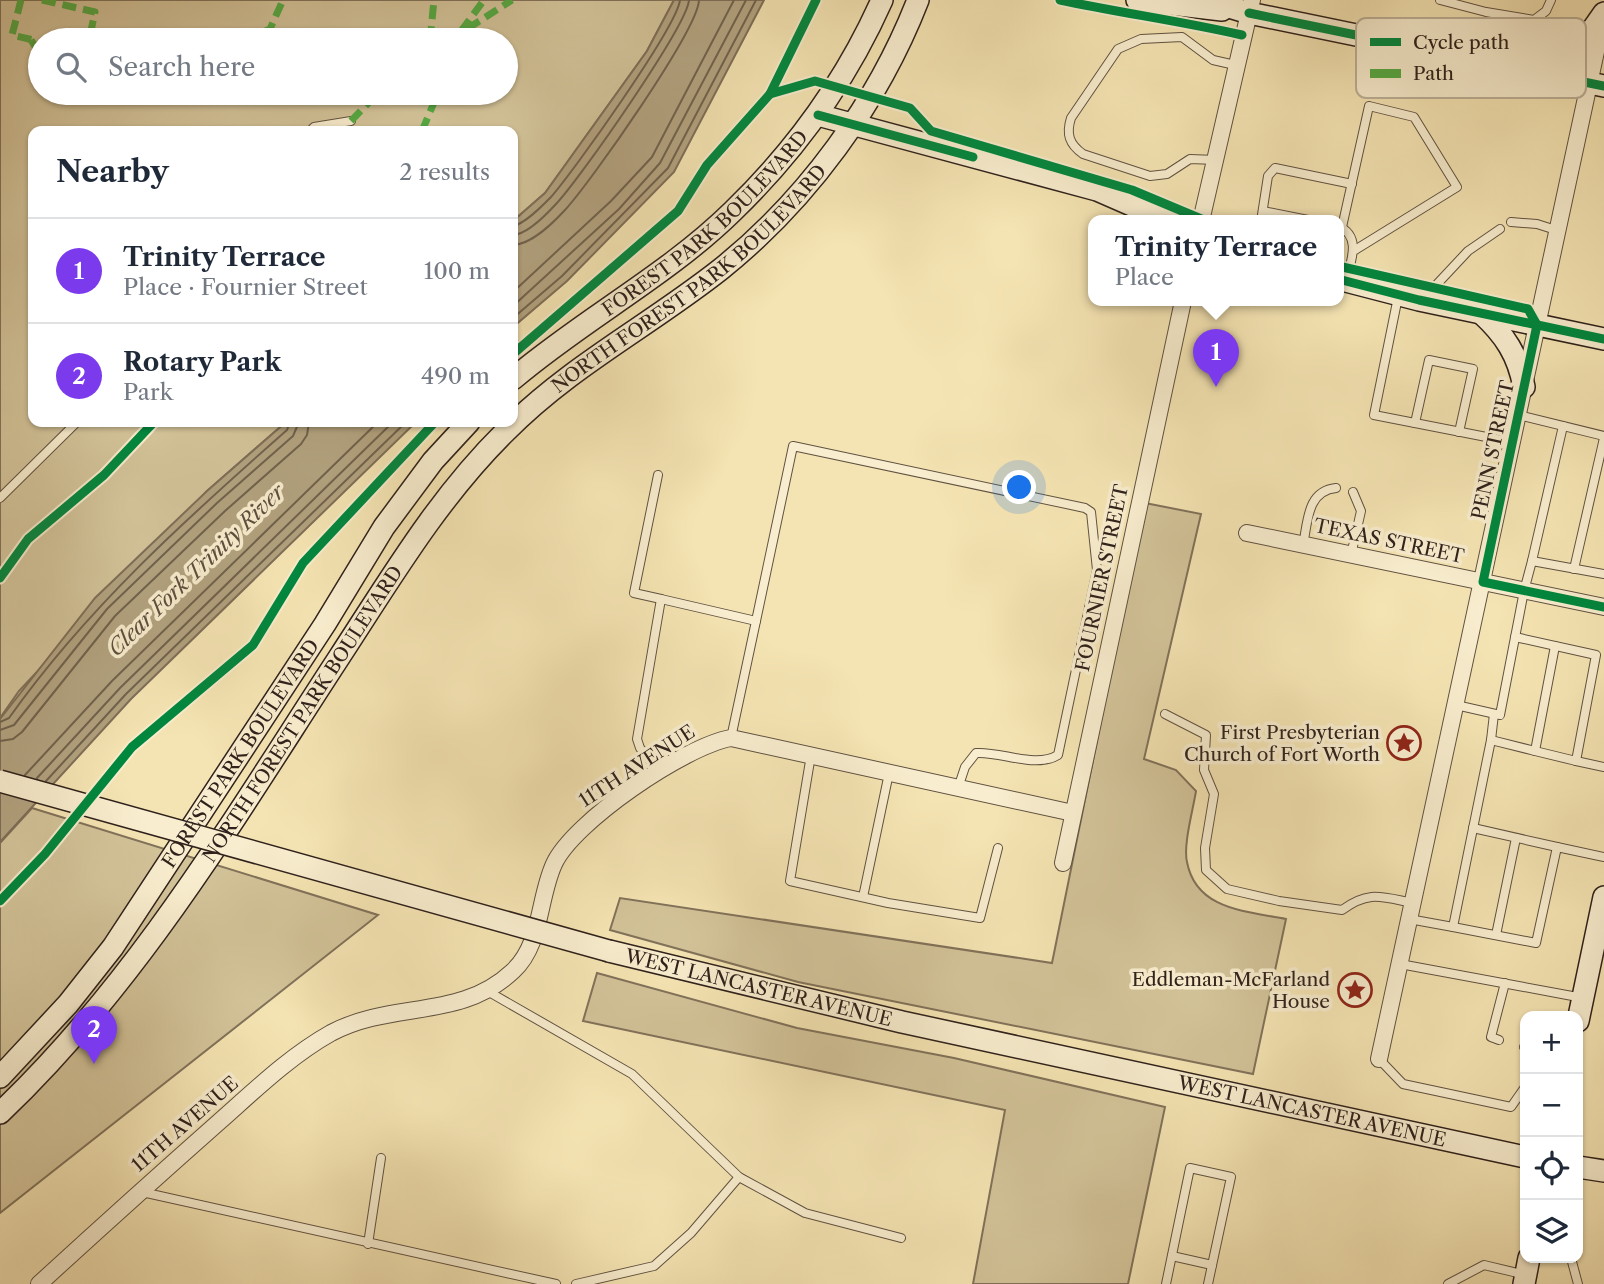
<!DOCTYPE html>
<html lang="en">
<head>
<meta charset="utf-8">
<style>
	:root { --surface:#fff; --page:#f6f6f7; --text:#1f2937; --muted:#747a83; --line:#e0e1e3; --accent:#7c3aed }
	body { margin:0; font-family:"Libre Caslon Text",serif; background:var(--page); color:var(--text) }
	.controls { position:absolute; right:21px; bottom:21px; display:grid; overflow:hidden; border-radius:14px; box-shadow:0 2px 5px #0004 }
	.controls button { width:63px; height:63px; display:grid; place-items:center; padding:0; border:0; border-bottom:2px solid var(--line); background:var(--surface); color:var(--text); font:35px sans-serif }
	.you { position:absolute; left:1020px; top:488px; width:24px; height:24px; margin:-18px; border:5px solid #fff; border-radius:50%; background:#1a73e8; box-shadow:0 0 0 10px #1a73e833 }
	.badge { display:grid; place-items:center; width:46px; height:46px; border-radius:50%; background:var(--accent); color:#fff; font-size:23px; font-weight:700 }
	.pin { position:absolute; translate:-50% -58px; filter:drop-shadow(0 2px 4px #0008) }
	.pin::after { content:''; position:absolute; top:37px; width:24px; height:21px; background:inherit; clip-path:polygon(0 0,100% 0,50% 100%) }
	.popup { position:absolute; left:1088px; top:215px; width:256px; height:91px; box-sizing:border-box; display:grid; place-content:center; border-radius:14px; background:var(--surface); filter:drop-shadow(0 2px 5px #0005); font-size:23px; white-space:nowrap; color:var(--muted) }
	.popup b { font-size:26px; color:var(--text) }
	.popup::after { content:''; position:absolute; left:50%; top:100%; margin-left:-14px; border:14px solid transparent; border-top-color:var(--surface) }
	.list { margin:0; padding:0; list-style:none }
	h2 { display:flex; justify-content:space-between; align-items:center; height:91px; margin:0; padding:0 28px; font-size:30px }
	h2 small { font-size:23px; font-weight:400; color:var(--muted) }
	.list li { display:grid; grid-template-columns:46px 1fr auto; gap:21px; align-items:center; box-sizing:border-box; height:105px; padding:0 28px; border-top:2px solid var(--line) }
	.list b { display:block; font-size:26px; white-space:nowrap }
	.list p { margin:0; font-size:23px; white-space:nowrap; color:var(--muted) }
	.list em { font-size:23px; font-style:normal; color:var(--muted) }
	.icon { flex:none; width:38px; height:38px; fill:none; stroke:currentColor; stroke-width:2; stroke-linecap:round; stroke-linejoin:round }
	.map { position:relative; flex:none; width:1604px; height:1284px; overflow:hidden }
	.search { position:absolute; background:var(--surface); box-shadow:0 2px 5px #0004; left:28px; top:28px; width:490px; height:77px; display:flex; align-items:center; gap:18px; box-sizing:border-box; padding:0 24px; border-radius:38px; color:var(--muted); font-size:26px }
	.panel { position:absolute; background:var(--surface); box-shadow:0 2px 5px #0004; left:28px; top:126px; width:490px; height:301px; border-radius:14px }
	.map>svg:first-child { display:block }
</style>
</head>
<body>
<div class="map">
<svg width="1604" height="1284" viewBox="0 0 1604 1284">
	<rect width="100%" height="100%" fill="#f5e4b3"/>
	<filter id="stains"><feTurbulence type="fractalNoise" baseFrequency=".00286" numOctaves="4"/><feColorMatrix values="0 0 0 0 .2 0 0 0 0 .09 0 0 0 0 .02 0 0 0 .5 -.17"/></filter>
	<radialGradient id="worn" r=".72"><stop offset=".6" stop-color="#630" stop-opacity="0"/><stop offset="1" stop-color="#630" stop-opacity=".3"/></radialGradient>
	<g fill="#d3c399" stroke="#81725a" stroke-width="2" fill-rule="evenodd">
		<path d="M0 0H674L647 51 545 193 513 221V131H33V422H286L207 491 19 691 0 718ZM40 40H506V93H40Z"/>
		<path d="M1145 503 1201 514 1144 759 1176 770 1196 791C1193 810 1183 845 1187 862 1196 910 1246 911 1286 919L1253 1074 798 982 610 930 620 898 1052 963Z"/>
		<path d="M32 808 378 915 0 1213V843Z"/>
		<path d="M597 973 797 1028 954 1058 1165 1107 1128 1284H973L1005 1110 583 1021Z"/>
	</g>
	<g fill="#b2a27f" stroke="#7e6e57" stroke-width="2">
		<path d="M674 0H764L674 172 567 281 513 327V221L545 193 647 51Z"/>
		<path d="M286 422H416L131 699 0 842V719L95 598 207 491Z"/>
	</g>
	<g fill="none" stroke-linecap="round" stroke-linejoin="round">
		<g stroke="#70624d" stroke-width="2">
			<path d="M513 226C525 224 542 206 551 197 573 172 677 27 680 0"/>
			<path d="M513 235C528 234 546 215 556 204 579 180 687 26 689 0"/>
			<path d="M513 245C532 244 552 224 565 210 590 183 698 30 699 0"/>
			<path d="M513 292 611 201 652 157 734 0"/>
			<path d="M513 306 619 209 660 163 746 0"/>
			<path d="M513 318 562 276 668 168 756 0"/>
			<path d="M0 722 9 718C87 608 186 519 287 430L290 422"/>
			<path d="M0 730 14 725 107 609 217 503 293 436 299 422"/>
			<path d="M0 741 13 739 22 732 115 616 225 511 301 444 307 435 309 422"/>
			<path d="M25 775 112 681 378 422"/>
			<path d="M37 778 120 688 393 422"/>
			<path d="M46 781 126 694 406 422"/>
		</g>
		<g stroke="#605241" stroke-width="10">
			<g id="lane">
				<path d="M1440 0 1486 12 1534 20 1546 11 1551 0"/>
				<path d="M310 131 314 127 351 121"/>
				<path d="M1216 160 1190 159 1167 174 1150 176 1083 154C1069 144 1066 134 1071 118L1118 49 1141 39 1182 37 1213 60 1235 65"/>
				<path d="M1263 211 1313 221"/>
				<path d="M1261 221 1268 176 1275 168 1352 184"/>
				<path d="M1511 222 1537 224 1559 231"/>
				<path d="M1338 226C1362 236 1351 261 1346 281"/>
				<path d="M1342 227 1369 106 1414 117 1457 187 1355 250"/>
				<path d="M1398 297 1374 415 1512 442"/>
				<path d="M1424 298 1468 251 1500 229"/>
				<path d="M1518 415 1604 436"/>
				<path d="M1415 423 1429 360 1473 369 1459 432"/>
				<path d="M658 475 634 593 661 599"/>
				<path d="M0 498 77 422"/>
				<path d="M1303 545C1308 521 1307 491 1336 488"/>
				<path d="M1351 555 1361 511 1353 492"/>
				<path d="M1532 561 1563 426"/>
				<path d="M1574 569 1604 438"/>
				<path d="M756 621 793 446 1085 508 1091 512 1097 570 1058 755C1035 769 1001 751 976 753L965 767 958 788"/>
				<path d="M1515 637 1596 655 1576 761 1604 767"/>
				<path d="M1555 646 1535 751 1576 761"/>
				<path d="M1456 705 1500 715 1524 591 1532 561 1604 574"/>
				<path d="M1165 714 1206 735 1204 770 1214 794 1205 848 1206 870 1227 889 1279 901 1342 910C1369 890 1382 897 1413 903"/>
				<path d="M1491 740 1494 714"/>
				<path d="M811 755 790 881 888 903 980 918 998 848"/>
				<path d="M660 772 640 748 637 739 661 599 756 621 731 738"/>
				<path d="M1473 828 1557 847"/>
				<path d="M863 897 889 773"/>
				<path d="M1409 919 1453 927 1491 740 1535 751"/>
				<path d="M1453 927 1536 943 1557 847 1604 857"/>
				<path d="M1496 935 1516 838"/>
				<path d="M1400 964 1583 998"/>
				<path d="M489 992 632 1074 739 1177"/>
				<path d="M1499 1040 1491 1037 1505 983"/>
				<path d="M1524 1047 1525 1048"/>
				<path d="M1379 1059 1403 1084 1511 1107 1525 1087"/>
				<path d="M142 1192 556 1284"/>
				<path d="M368 1244 381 1158"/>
				<path d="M1172 1256 1212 1265"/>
				<path d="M1571 1258 1578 1284"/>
				<path d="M576 1284 654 1266 691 1233 739 1177 805 1213 901 1238"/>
				<path d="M1166 1284 1190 1168 1231 1177 1208 1284"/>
				<path d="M1448 1284 1484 1265 1526 1275"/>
			</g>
		</g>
		<g stroke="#605241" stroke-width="18">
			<g id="street">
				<path d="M1201 221 1252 0"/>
				<path d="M1247 533 1604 607"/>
				<path d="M1063 863 1183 301"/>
				<path d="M1379 1059 1603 19"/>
				<path d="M39 1284C99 1229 159 1175 220 1121 255 1090 290 1056 331 1033 393 1000 460 1021 513 971 542 944 538 899 554 864 573 822 685 746 731 738L1073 813"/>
			</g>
		</g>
		<g stroke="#2f211b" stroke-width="24">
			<g id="secondary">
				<path d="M1137 0 1222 10"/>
				<path d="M1206 0 1249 13 1604 86"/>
				<path d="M1546 74 1578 50 1604 13"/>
				<path d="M818 115 1097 190 1168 221"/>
				<path d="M1338 279 1419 300 1604 339"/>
				<path d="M1481 313C1505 335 1518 355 1524 387"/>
				<path id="s1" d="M513 379C582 320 668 275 733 211 796 150 846 81 882 0"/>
				<path id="s2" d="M609 951 902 1022 1525 1157"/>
				<path d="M1578 1021 1604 897"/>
				<path id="s3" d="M0 1077 68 1004 113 947 325 624 384 527 433 461 469 422"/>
				<path id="s4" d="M0 1113C139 981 236 815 340 656 391 578 438 498 505 432 570 366 649 326 721 269 807 200 878 103 918 0"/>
				<path d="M1578 1167 1604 1171"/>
				<path d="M1524 1284 1529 1258"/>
			</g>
		</g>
		<use href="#lane" stroke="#f8edce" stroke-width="8"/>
		<use href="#street" stroke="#f8edce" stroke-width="16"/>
		<use href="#secondary" stroke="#f8edce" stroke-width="21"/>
		<g stroke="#2f211b" stroke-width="24" stroke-linecap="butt">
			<path id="secondary-bridge" d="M0 781 609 951"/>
		</g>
		<use href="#secondary-bridge" stroke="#f8edce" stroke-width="21"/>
		<g stroke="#54aa43" stroke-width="7" stroke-dasharray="14 7" stroke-linecap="butt">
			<path d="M21 0 12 35 38 41"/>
			<path d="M42 0 95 12 89 40"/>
			<path d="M461 31 484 0"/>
			<path d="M31 40 40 54"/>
			<path d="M244 40 270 29 283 0"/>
			<path d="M430 40 434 0"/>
			<path d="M450 40 512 0"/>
			<path d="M351 121 378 93"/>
			<path d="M422 131 438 93"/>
		</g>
		<g stroke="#f8edce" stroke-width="13">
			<g id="cycleway">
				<path d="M1060 0C1121 13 1181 21 1242 35"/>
				<path d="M1249 13 1604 86"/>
				<path d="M770 94 815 81 910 108 931 131 1132 190 1206 221"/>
				<path d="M818 115 973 157"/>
				<path d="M1338 266 1528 309 1537 325"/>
				<path d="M1338 279 1419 300 1604 339"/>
				<path d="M1537 325 1483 582 1604 607"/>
				<path d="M513 354 678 211 707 165 770 94 816 0"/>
				<path d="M0 578 28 539 104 475 154 422"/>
				<path d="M0 901 45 854 132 747 253 645 303 563 435 422"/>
			</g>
		</g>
		<use href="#cycleway" stroke="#00873e" stroke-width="9"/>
	</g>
	<defs>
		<g id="sight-ring" transform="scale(1.75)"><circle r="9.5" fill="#f8edce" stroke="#8f2418" stroke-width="1.5"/><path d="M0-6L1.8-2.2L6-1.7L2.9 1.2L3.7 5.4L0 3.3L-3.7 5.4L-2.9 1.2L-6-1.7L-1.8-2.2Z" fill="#8f2418"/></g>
	</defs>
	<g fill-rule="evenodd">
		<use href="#sight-ring" x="1404" y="743"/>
		<use href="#sight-ring" x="1355" y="990"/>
	</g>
	<g text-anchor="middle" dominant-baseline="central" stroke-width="7" stroke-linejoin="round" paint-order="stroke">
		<g font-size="19" fill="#2f211b" stroke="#f8edce">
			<text stroke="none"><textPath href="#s1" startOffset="248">FOREST PARK BOULEVARD</textPath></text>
			<text stroke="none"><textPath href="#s4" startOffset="1090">NORTH FOREST PARK BOULEVARD</textPath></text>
			<text transform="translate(1493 450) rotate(-78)">PENN STREET</text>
			<text transform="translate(1389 541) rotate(12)">TEXAS STREET</text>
			<text transform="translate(1102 578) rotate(-78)">FOURNIER STREET</text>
			<text stroke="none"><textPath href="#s4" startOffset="502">NORTH FOREST PARK BOULEVARD</textPath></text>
			<text stroke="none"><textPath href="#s3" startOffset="404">FOREST PARK BOULEVARD</textPath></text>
			<text transform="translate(637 766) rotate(-33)">11TH AVENUE</text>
			<text stroke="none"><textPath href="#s2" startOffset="154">WEST LANCASTER AVENUE</textPath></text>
			<text stroke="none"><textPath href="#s2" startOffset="721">WEST LANCASTER AVENUE</textPath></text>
			<text transform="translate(185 1124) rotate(-41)">11TH AVENUE</text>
		</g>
		<g font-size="19" fill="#2f211b" stroke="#f8edce" text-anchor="end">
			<text x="1380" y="732">First Presbyterian<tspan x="1380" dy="22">Church of Fort Worth</tspan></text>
			<text x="1330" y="979">Eddleman-McFarland<tspan x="1330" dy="22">House</tspan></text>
		</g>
		<g font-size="21" font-style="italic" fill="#5d4e3e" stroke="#f8edce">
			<text transform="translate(196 570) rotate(-44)">Clear Fork Trinity River</text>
		</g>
	</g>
	<rect x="1356" y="18" width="230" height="80" rx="10" fill="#f8edce" stroke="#bcb098" stroke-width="2"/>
	<rect x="1370" y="38" width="31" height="8" fill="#00873e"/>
	<rect x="1370" y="69" width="31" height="9" fill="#54aa43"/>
	<g font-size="19" fill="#2f211b">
		<text x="1413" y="49">Cycle path</text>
		<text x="1413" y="80">Path</text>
	</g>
	<rect width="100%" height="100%" filter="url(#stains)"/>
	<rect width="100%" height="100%" fill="url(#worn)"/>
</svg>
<div class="controls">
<button>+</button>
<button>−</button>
<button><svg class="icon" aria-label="locate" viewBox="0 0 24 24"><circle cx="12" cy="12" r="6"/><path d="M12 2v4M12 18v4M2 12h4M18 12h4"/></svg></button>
<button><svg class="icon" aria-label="layers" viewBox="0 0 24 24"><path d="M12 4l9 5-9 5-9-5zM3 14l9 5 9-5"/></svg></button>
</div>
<div class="you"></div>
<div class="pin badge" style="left:1216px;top:387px">1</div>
<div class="popup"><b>Trinity Terrace</b>Place</div>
<div class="pin badge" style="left:94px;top:1064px">2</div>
<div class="search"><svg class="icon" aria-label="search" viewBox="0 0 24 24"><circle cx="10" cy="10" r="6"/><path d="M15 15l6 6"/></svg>Search here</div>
<section class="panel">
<h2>Nearby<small>2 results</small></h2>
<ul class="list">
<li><span class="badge">1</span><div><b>Trinity Terrace</b><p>Place · Fournier Street</p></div><em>100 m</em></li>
<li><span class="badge">2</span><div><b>Rotary Park</b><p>Park</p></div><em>490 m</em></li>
</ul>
</section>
</div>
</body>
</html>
